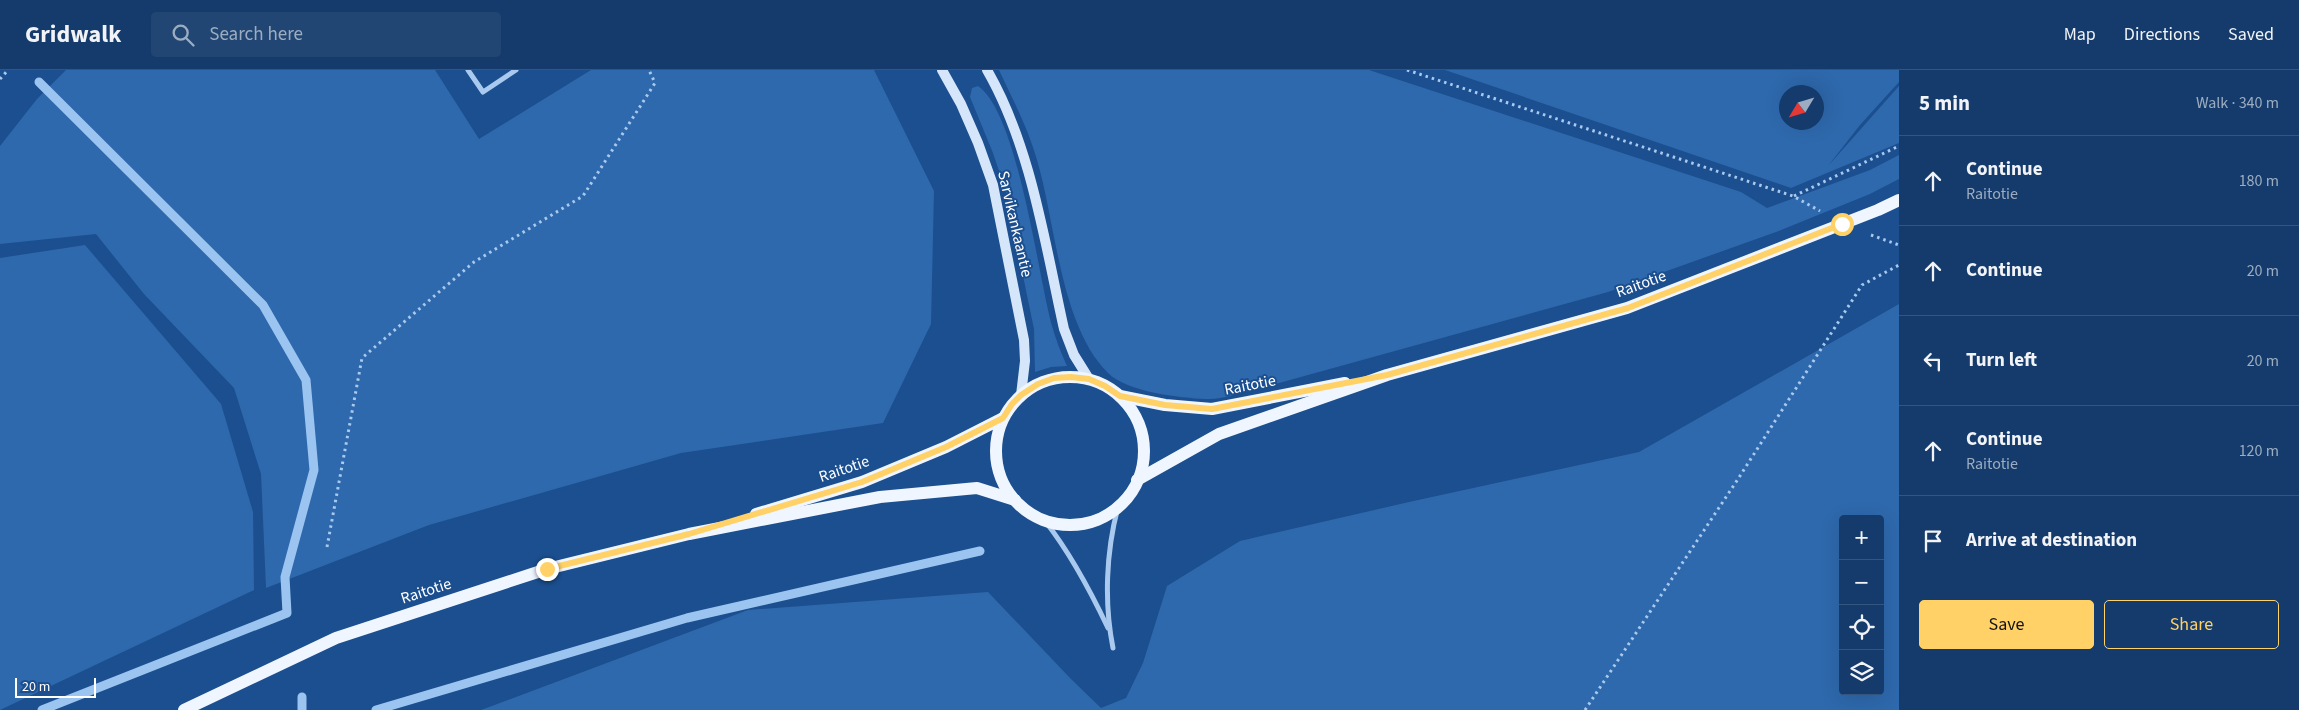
<!DOCTYPE html>
<html lang="en">
<head>
<meta charset="utf-8">
<style>
	:root { --surface:#143b6b; --page:#214673; --text:#f1f3f6; --muted:#9dadc1; --line:#33557e; --accent:#ffd166 }
	body { margin:0; font-family:"Source Sans 3",sans-serif; background:var(--page); color:var(--text) }
	.controls { position:absolute; right:15px; bottom:15px; display:grid; overflow:hidden; border-radius:5px; box-shadow:0 5px 20px #0002 }
	.controls button { width:45px; height:45px; display:grid; place-items:center; padding:0; border:0; border-bottom:1px solid var(--line); background:var(--surface); color:var(--text); font:25px sans-serif }
	.compass { position:absolute; left:1779px; top:15px; width:45px; height:45px; border-radius:50%; background:var(--surface); box-shadow:0 5px 20px #0002; rotate:232deg }
	.scale { position:absolute; left:15px; bottom:12px; width:81px; box-sizing:border-box; padding-left:5px; border:2px solid #fff; border-top:0; font-size:14px; line-height:18px; white-space:nowrap; color:#fff; -webkit-text-stroke:4px #1b4f8f; paint-order:stroke }
	.stop { position:absolute; width:15px; height:15px; margin:-11px; border:4px solid #ffd166; border-radius:50%; background:#fff }
	.stop.end { background:#ffd166; border-color:#fff; box-shadow:0 1px 5px #0008 }
	.list { margin:0; padding:0; list-style:none }
	h2 { display:flex; justify-content:space-between; align-items:center; height:65px; margin:0; padding:0 20px; font-size:21px }
	h2 small { font-size:16px; font-weight:400; color:var(--muted) }
	.list li { display:grid; grid-template-columns:32px 1fr auto; gap:15px; align-items:center; box-sizing:border-box; height:90px; padding:0 20px; border-top:1px solid var(--line) }
	.list b { display:block; font-size:19px; white-space:nowrap }
	.list p { margin:0; font-size:16px; white-space:nowrap; color:var(--muted) }
	.list em { font-size:16px; font-style:normal; color:var(--muted) }
	.actions { display:flex; gap:10px; padding:15px 20px }
	.actions a { flex:1; padding:11px 0; border:1px solid var(--accent); border-radius:5px; text-align:center; font-size:18px; color:var(--accent) }
	.actions .main { background:var(--accent); color:#111 }
	.icon { flex:none; width:28px; height:28px; fill:none; stroke:currentColor; stroke-width:2; stroke-linecap:round; stroke-linejoin:round }
	.map { position:relative; flex:none; width:1899px; height:640px; overflow:hidden }
	header { display:flex; align-items:center; gap:30px; box-sizing:border-box; height:70px; padding:0 25px; background:var(--surface); border-bottom:1px solid var(--line) }
	header strong { font-size:24px }
	nav { display:flex; gap:28px; margin-inline-start:auto; font-size:18px }
	.search { width:350px; height:45px; background:var(--page); display:flex; align-items:center; gap:12px; box-sizing:border-box; padding:0 18px; border-radius:5px; color:var(--muted); font-size:19px }
	main { display:flex }
	aside { flex:1; background:var(--surface) }
	.map>svg:first-child { display:block }
</style>
</head>
<body>
<header>
<strong>Gridwalk</strong>
<div class="search"><svg class="icon" aria-label="search" viewBox="0 0 24 24"><circle cx="10" cy="10" r="6"/><path d="M15 15l6 6"/></svg>Search here</div>
<nav><a>Map</a><a>Directions</a><a>Saved</a></nav>
</header>
<main>
<div class="map">
<svg width="1899" height="640" viewBox="0 0 1899 640">
	<rect width="100%" height="100%" fill="#1b4f8f"/>
	<g fill="#2e69ad" fill-rule="evenodd">
		<path d="M66 0H435L479 69 591 0H874L934 121 931 254 883 353 681 383 429 455 266 518 261 404 234 318 144 224 96 164 0 174V76L37 29Z"/>
		<path d="M999 0H1369L1741 122 1767 138 1870 100 1899 85V109L1870 124 1776 162 1608 222 1254 320C1239 323 1221 330 1206 329 1180 328 1127 322 1108 303 1060 255 1056 154 1037 90 1028 58 1013 30 999 0Z"/>
		<path d="M1445 0H1899V12L1860 55 1828 96 1899 16V73L1791 118ZM1786 22H1816V52H1786Z"/>
		<path d="M978 16C1018 43 1038 206 1052 256 1056 270 1061 283 1067 296L1051 297 1035 302 1034 259 1005 119 993 83 970 27 972 18Z"/>
		<path d="M85 175 221 334 253 442 254 520 0 640V188Z"/>
		<path d="M1899 234V640H481L748 540 988 522 1071 609 1101 638 1126 628 1143 593 1167 516 1240 471 1409 432 1639 382ZM1843 449H1880V621H1843Z"/>
	</g>
	<g fill="none" stroke-linecap="round" stroke-linejoin="round">
		<g stroke="#9cc4f0" stroke-width="9">
			<path d="M39 12 263 235 306 310 314 400 285 507 287 543 42 640"/>
			<path d="M302 640V627"/>
			<path d="M376 640 687 548 980 481"/>
		</g>
		<g stroke="#a9c9ee" stroke-width="3" stroke-dasharray="2.5 4" stroke-linecap="butt">
			<path d="M1407 0 1793 126 1820 141"/>
			<path d="M0 9 8 0"/>
			<path d="M1794 126 1899 76"/>
			<path d="M1871 165 1899 175"/>
			<path d="M327 477 362 288 474 192 583 126 655 13 649 0"/>
			<path d="M1585 640 1738 409 1862 215 1899 195"/>
		</g>
		<g stroke="#a9c9ee" stroke-width="5">
			<path d="M468 0 483 22 516 0"/>
			<path d="M1045 451C1071 484 1090 520 1108 558"/>
			<path d="M1113 578C1104 533 1106 482 1118 437"/>
		</g>
		<g stroke="#d6e6fa" stroke-width="10">
			<path d="M942 0 961 34 978 73 993 115 1024 270 1025 291 1021 325"/>
			<path d="M987 0C1031 76 1045 174 1064 259L1074 285 1089 309"/>
		</g>
		<g stroke="#f0f6ff" stroke-width="12">
			<circle cx="1070" cy="381" r="74"/>
			<path d="M1120 326 1165 335 1212 339 1345 313"/>
			<path d="M1137 410 1219 364 1387 305 1627 238 1878 140 1899 130"/>
			<path d="M756 444 862 412 946 377 1003 348"/>
			<path d="M184 640 336 568 547 499 689 464 880 427 977 418 1015 430"/>
		</g>
	</g>
	<g fill="none" stroke-linecap="round" stroke-linejoin="round">
		<path stroke="#ffd166" stroke-width="6" d="M547 499 689 464 862 412 946 377 1003 348 1012 334 1021 325 1038 314 1054 308 1071 307 1089 309 1105 316 1120 326 1165 335 1212 339 1387 305 1628 238 1842 154"/>
	</g>
	<g text-anchor="middle" dominant-baseline="central" stroke-width="4" stroke-linejoin="round" paint-order="stroke">
		<g font-size="16" fill="#fff" stroke="#1b4f8f">
			<text transform="translate(1015 154) rotate(77)">Sarvikankaantie</text>
			<text transform="translate(1641 214) rotate(-20)">Raitotie</text>
			<text transform="translate(1250 315) rotate(-11)">Raitotie</text>
			<text transform="translate(844 399) rotate(-19)">Raitotie</text>
			<text transform="translate(426 521) rotate(-18)">Raitotie</text>
		</g>
	</g>
</svg>
<div class="controls">
<button>+</button>
<button>−</button>
<button><svg class="icon" aria-label="locate" viewBox="0 0 24 24"><circle cx="12" cy="12" r="6"/><path d="M12 2v4M12 18v4M2 12h4M18 12h4"/></svg></button>
<button><svg class="icon" aria-label="layers" viewBox="0 0 24 24"><path d="M12 4l9 5-9 5-9-5zM3 14l9 5 9-5"/></svg></button>
</div>
<svg class="compass" viewBox="-18 -18 36 36"><path d="M0-13l5 13h-10z" fill="#e53935"/><path d="M0 13l5-13h-10z" fill="#9dadc1"/></svg>
<div class="scale">20 m</div>
<div class="stop" style="left:1842px;top:154px"></div>
<div class="stop end" style="left:547px;top:499px"></div>
</div>
<aside>
<h2>5 min<small>Walk · 340 m</small></h2>
<ul class="list">
<li><svg class="icon" aria-label="ahead" viewBox="0 0 24 24"><path d="M12 20V5M6 11l6-6 6 6"/></svg><div><b>Continue</b><p>Raitotie</p></div><em>180 m</em></li>
<li><svg class="icon" aria-label="ahead" viewBox="0 0 24 24"><path d="M12 20V5M6 11l6-6 6 6"/></svg><div><b>Continue</b></div><em>20 m</em></li>
<li><svg class="icon" aria-label="left" viewBox="0 0 24 24"><path d="M17 20v-9H6M10 6l-5 5 5 5"/></svg><div><b>Turn left</b></div><em>20 m</em></li>
<li><svg class="icon" aria-label="ahead" viewBox="0 0 24 24"><path d="M12 20V5M6 11l6-6 6 6"/></svg><div><b>Continue</b><p>Raitotie</p></div><em>120 m</em></li>
<li><svg class="icon" aria-label="arrive" viewBox="0 0 24 24"><path d="M6 21V4h12l-3 4 3 4H6"/></svg><div><b>Arrive at destination</b></div></li>
</ul>
<div class="actions"><a class="main">Save</a><a>Share</a></div>
</aside>
</main>
</body>
</html>
